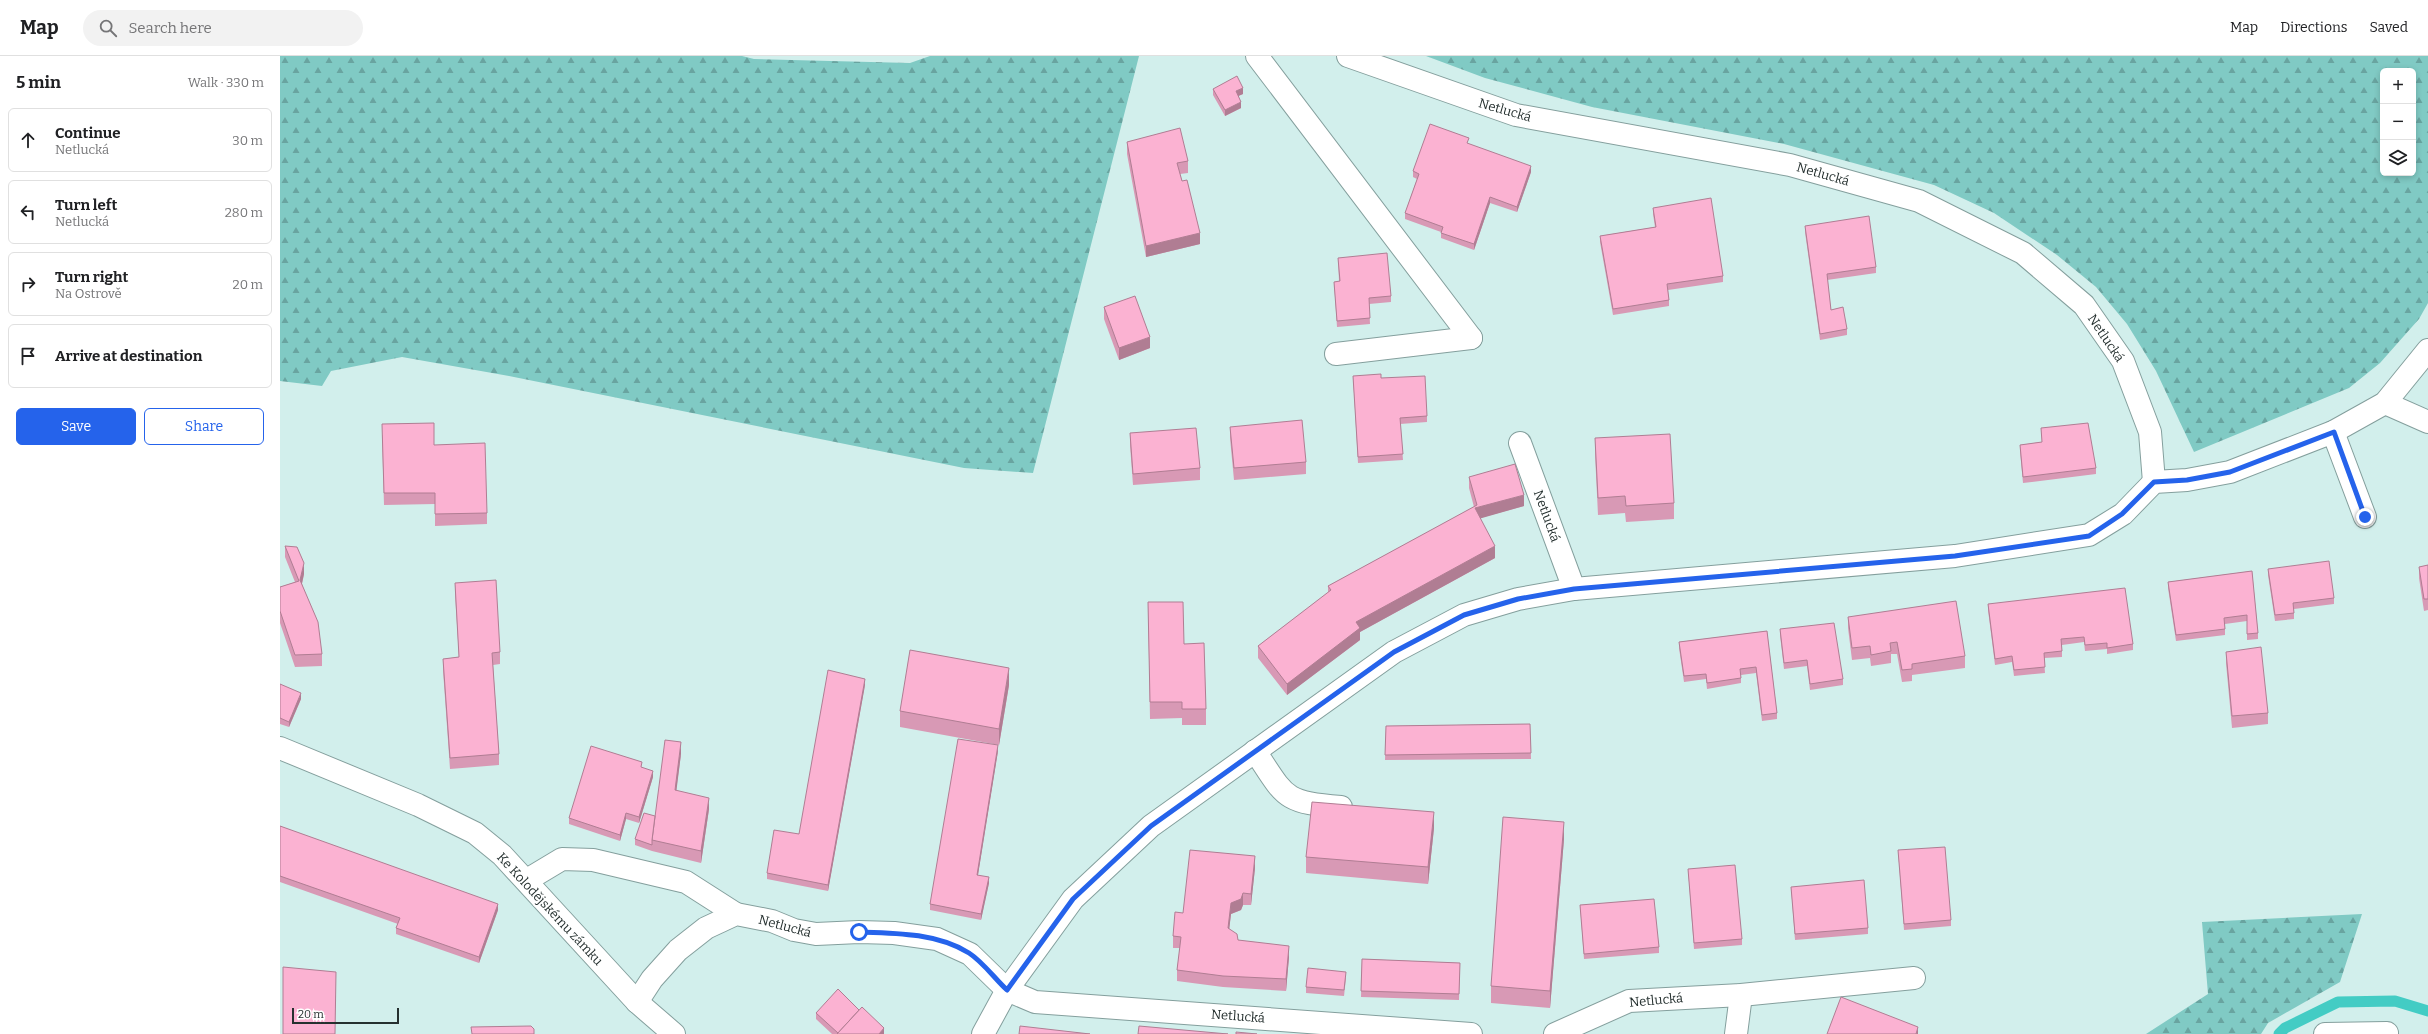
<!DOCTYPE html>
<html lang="en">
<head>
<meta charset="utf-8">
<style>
	:root { --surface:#fff; --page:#f2f2f2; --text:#202124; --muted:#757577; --line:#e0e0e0; --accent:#2563eb }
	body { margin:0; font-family:Bitter,serif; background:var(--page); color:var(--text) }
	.controls { position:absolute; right:12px; top:12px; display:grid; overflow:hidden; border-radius:6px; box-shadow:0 2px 6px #0003 }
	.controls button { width:36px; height:36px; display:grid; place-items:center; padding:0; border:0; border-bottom:1px solid var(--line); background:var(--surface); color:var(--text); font:20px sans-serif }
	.scale { position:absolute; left:12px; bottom:10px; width:107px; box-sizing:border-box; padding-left:4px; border:2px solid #25302f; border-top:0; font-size:11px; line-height:14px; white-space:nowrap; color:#25302f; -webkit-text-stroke:3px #fff; paint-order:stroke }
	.stop { position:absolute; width:12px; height:12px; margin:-9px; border:3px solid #2563eb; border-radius:50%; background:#fff }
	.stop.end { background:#2563eb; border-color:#fff; box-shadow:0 1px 4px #0008 }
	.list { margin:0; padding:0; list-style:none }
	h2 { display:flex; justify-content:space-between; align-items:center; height:52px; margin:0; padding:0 16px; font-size:17px }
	h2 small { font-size:13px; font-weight:400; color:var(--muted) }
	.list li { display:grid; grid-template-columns:26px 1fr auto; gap:12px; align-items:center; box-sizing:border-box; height:64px; margin:0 8px 8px; padding:0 8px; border:1px solid var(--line); border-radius:6px }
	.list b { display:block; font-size:15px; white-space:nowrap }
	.list p { margin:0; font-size:13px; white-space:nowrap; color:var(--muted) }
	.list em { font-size:13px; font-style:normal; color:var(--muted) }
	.actions { display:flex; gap:8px; padding:12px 16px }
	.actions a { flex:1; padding:9px 0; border:1px solid var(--accent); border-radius:6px; text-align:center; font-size:14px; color:var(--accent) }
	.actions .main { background:var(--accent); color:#fff }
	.icon { flex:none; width:22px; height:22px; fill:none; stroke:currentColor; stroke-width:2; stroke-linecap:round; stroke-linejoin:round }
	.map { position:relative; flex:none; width:2148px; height:978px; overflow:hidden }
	header { display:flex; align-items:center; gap:24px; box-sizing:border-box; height:56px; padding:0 20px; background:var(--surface); border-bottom:1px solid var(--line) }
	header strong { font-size:19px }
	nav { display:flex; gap:22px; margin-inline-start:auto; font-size:14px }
	.search { width:280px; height:36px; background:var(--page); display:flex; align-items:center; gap:10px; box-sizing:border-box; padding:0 14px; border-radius:22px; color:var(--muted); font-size:15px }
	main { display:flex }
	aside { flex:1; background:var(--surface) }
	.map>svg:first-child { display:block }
</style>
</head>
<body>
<header>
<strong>Map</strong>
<div class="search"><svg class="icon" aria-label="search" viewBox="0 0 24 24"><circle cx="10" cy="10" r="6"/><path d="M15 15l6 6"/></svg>Search here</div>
<nav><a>Map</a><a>Directions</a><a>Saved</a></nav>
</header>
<main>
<aside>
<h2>5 min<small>Walk · 330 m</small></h2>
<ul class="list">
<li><svg class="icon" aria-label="ahead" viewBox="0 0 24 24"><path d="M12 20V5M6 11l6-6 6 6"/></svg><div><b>Continue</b><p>Netlucká</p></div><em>30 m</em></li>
<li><svg class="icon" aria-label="left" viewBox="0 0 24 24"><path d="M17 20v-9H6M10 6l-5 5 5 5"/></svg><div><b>Turn left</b><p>Netlucká</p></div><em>280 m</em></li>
<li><svg class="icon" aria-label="right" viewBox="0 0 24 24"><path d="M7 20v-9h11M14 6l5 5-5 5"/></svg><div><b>Turn right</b><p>Na Ostrově</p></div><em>20 m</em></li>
<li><svg class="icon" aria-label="arrive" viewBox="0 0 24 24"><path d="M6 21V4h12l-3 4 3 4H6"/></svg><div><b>Arrive at destination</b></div></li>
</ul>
<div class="actions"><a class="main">Save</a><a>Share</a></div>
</aside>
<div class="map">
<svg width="2148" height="978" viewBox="0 0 2148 978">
	<defs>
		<pattern id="forest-firs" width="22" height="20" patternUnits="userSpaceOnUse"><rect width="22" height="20" fill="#80cac4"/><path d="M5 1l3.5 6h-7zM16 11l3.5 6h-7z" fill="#69a4a0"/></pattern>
	</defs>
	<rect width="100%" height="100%" fill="#d2efec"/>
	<g fill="url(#forest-firs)" fill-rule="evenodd">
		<path d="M0 0H462L474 3 630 7 650 0H859L753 417 684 412 229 320 122 301 51 315 42 330 0 325Z"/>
		<path d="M1146 0H2148V247L2139 263 2100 307 2069 332 1914 396 1876 315 1847 268 1816 231 1777 199 1714 157 1654 129 1504 88 1312 51 1205 22ZM2103 15H2133V117H2103Z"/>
		<path d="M2082 858 2060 926 1988 967 1981 978H1866L1928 938 1922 866Z"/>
	</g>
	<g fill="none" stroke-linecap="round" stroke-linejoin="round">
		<path stroke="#43ccc4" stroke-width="11" d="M1999 978 2005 972 2058 946 2115 945 2148 955"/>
		<g stroke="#849f9d" stroke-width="24">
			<g id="minor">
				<path d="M977 0 1191 282"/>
				<path d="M1068 0 1236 59 1510 109 1639 145 1743 197 1804 249 1843 305 1870 376 1874 426"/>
				<path d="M1056 298 1191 282"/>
				<path d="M2105 347 2148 366"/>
				<path d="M2053 376 2085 461"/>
				<path d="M1240 387 1294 533"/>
				<path d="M0 692 138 749 195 777 222 799 357 946 394 978"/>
				<path d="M975 695C1006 742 1003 746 1061 751"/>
				<path d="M247 824 282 803 313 804 406 826 456 858"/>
				<path d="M357 946 372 923 398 894 426 872 456 858 492 865 514 874 536 878 579 876 614 877 657 883 690 898 727 934 755 946 1191 978"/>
				<path d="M703 978 727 934 793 843 871 770 1114 596 1184 559 1238 543 1294 533 1675 500 1809 479 1843 458 1874 426 1907 424 1950 416 2053 376 2105 347 2148 294"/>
				<path d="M1275 978 1349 945 1461 939 1634 922"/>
				<path d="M1456 978 1461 939"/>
				<path d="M2045 978 2107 977"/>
			</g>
		</g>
		<use href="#minor" stroke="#fff" stroke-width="22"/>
	</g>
	<g fill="#d899b5">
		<path d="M933 33 963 38 958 40 961 52 945 60 933 39Z"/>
		<path d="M847 86 908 105V117L900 118 920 188 866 201 847 98Z"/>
		<path d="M1189 88 1251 116 1237 156 1210 147 1194 194 1161 182V176L1125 163V157L1137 123 1133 121V115Z"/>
		<path d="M1373 152 1443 220V226L1388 234 1389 244V250L1333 259 1320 186V180L1375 171 1373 158Z"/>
		<path d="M1525 170 1596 211V217L1547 224 1551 254 1567 273V279L1540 284 1525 176Z"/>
		<path d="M1058 202 1111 240V246L1089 248 1090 268 1057 271 1054 226 1059 225Z"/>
		<path d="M824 251 870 292 839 304 824 263Z"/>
		<path d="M1073 320 1101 322 1147 360V366L1120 368 1123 404 1078 407Z"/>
		<path d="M950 371 1026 406V418L954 424 950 382Z"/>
		<path d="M1761 372 1816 412V418L1743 427 1740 395V389L1762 386Z"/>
		<path d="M850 377 920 412V424L853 429 850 389Z"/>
		<path d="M102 379 207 457V468L155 470V448L104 449Z"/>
		<path d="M1315 382 1394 447V463L1346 466 1345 457 1318 459 1315 398Z"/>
		<path d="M1189 421 1244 450 1200 462 1215 502 1080 576V584L1007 639 978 602V590L1048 537V530L1194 451 1189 432Z"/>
		<path d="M5 490 24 518 22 528 42 598V610L15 611 0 567V531L15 526 5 501Z"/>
		<path d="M2148 509V554L2144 555 2139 522V511Z"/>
		<path d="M1988 513 2054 542V548L2014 553V563L1995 565 1988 519Z"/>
		<path d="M1972 515 1978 577V583L1967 584V565L1945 568V579L1896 585 1888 532V526Z"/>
		<path d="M175 527 220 596V608L213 609 219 698V709L170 713 163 614V603L179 601 175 538Z"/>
		<path d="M868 546 904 588 926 653V669H902V662L870 663Z"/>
		<path d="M1708 548 1853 588V594L1827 598V593L1805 595 1804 586 1782 589V601L1764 602 1765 617 1734 620 1732 606 1715 609 1708 554Z"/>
		<path d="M1568 561 1685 600V612L1632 619V625L1622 626 1617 598H1611V607L1591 610 1590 602 1572 604 1568 572Z"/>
		<path d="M1500 573 1563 623V629L1530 634 1527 610 1504 613 1500 579Z"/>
		<path d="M1487 575 1497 657V663L1482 665 1476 617 1461 619V627L1427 633 1426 623 1404 626 1399 592V586Z"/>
		<path d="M1946 596 1988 657V668L1952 672 1946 607Z"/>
		<path d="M0 628 21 643 9 671 0 668Z"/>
		<path d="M585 629 548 835 487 823V817L519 778Z"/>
		<path d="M729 629 719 689 620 671V655Z"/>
		<path d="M1250 668 1251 703 1105 704 1106 670Z"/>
		<path d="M718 695 698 819 709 827 701 864 650 854V848Z"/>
		<path d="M401 698 396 735 429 753 421 807 372 795 355 789V783L375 760Z"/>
		<path d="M362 712 373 721 359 767 346 763 340 785 289 768V762Z"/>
		<path d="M0 770 218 854 199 907 116 878V872L118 868 0 826Z"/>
		<path d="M1154 772 1148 828 1026 817V801Z"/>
		<path d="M1284 783 1270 952 1211 947V930Z"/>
		<path d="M1618 794 1671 864V870L1624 874Z"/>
		<path d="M975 812 971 849H963L961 854 951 858 949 873 958 884 1009 901 1006 935 943 931 897 925V914L900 892H893V880L903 857Z"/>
		<path d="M1408 813 1462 883V889L1414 893Z"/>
		<path d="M1511 831 1588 872V878L1515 884Z"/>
		<path d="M1300 849 1379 891V897L1304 903Z"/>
		<path d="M1082 903 1180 907 1179 944 1081 941Z"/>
		<path d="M1066 922 1064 940 1026 937V931Z"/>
		<path d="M579 954 604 978H552L536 963V957Z"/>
	</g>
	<g fill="#b07d93">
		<path d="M963 32V38L956 41V35Z"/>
		<path d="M961 46V52L945 60V54Z"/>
		<path d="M1251 110V116L1237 156V151Z"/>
		<path d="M1210 141V147L1194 194V188Z"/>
		<path d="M920 177V188L866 201V190Z"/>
		<path d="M870 281V292L839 304V292Z"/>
		<path d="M1244 439V450L1195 464V452Z"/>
		<path d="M1215 490V502L1080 576V584L1007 639V628L1076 566Z"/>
		<path d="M24 507V518L20 536V524Z"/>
		<path d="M729 612V629L719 689V673Z"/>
		<path d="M585 623V629L548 835V829Z"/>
		<path d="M21 637V643L9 671V666Z"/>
		<path d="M401 686V698L395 746V734Z"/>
		<path d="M718 689V695L697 825V819Z"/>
		<path d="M373 715V721L359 767V761Z"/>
		<path d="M429 742V753L421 807V795Z"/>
		<path d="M1154 756V772L1148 828V811Z"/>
		<path d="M346 757V763L340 785V779Z"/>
		<path d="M1284 766V783L1270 952V935Z"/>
		<path d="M975 800V812L971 849V838Z"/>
		<path d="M709 821V827L701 864V858Z"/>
		<path d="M963 837V849L961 854 951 858 948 884V872L951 847Z"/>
		<path d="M218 848V854L199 907V901Z"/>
		<path d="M1009 890V901L1006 935V923Z"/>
		<path d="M1638 971V978H1636Z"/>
		<path d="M604 972V978H599Z"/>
	</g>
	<g fill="#fbb2d2" stroke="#b07d93">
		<path d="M957 20 963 32 956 35 961 46 945 54 933 33Z"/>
		<path d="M1150 68 1189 82 1187 87 1251 110 1237 151 1210 141 1194 188 1161 177 1163 171 1125 157 1139 118 1133 115Z"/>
		<path d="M900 72 908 105 897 107 902 125 907 124 920 177 866 190 847 86Z"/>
		<path d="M1431 142 1443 220 1387 228 1389 244 1333 253 1320 180 1376 171 1373 152Z"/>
		<path d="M1589 160 1596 211 1547 218 1551 254 1563 251 1567 273 1540 278 1525 170Z"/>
		<path d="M1107 197 1111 240 1089 242 1090 262 1057 265 1054 226 1060 225 1058 202Z"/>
		<path d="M855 240 870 281 839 292 824 251Z"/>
		<path d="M1101 318V322L1145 320 1147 360 1120 362 1123 398 1078 401 1073 320Z"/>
		<path d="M1022 364 1026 406 954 412 950 371Z"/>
		<path d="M154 367V389L205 387 207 457 155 458V437H104L102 368Z"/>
		<path d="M1808 367 1816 412 1743 421 1740 389 1762 386 1761 372Z"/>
		<path d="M916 372 920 412 853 418 850 377Z"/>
		<path d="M1390 378 1394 447 1346 450 1345 440 1318 442 1315 382Z"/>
		<path d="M1235 408 1244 439 1195 452 1215 490 1076 566 1080 572 1007 628 978 590 1051 534 1048 530 1197 449 1189 421Z"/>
		<path d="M5 490 17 491 24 507 20 524 38 566 42 598 15 599 0 555V531L19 525Z"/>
		<path d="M2049 505 2054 542 2013 547 2014 557 1995 559 1988 513Z"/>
		<path d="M2148 509V543H2144L2139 511Z"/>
		<path d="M1972 515 1978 577 1967 578V559L1944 562 1945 573 1896 579 1888 526Z"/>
		<path d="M216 524 220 596 212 597 219 698 170 702 163 603 179 601 175 527Z"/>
		<path d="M1845 532 1853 588 1827 592V587L1805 589 1804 581 1781 583 1782 595 1764 597 1765 611 1734 614 1732 600 1715 603 1708 548Z"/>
		<path d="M1676 545 1685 600 1632 608V613L1622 614 1617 586 1610 587 1611 595 1591 599 1590 590 1572 592 1568 561Z"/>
		<path d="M868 546H903L904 588 924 587 926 653H902V646H870Z"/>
		<path d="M1554 567 1563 623 1530 628 1527 604 1504 607 1500 573Z"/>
		<path d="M1487 575 1497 657 1482 659 1476 611 1460 613 1461 622 1427 627 1426 618 1404 620 1399 586Z"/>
		<path d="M1981 591 1988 657 1952 660 1946 596Z"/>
		<path d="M630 594 729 612 719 673 620 655Z"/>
		<path d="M548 614 585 623 548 829 487 817 494 774 519 778Z"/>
		<path d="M0 628 21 637 9 666 0 662Z"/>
		<path d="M1250 668 1251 697 1105 699 1106 670Z"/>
		<path d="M678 683 718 689 697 819 709 821 701 858 650 848Z"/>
		<path d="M385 684 401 686 395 734 429 742 421 795 372 784Z"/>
		<path d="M311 690 362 706 361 711 373 715 359 761 346 757 340 779 289 762Z"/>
		<path d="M1032 746 1154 756 1148 811 1026 801Z"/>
		<path d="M364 757 375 760 372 784V789L355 783Z"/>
		<path d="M1223 761 1284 766 1270 935 1211 930Z"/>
		<path d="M0 770 218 848 199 901 116 872 120 862 0 820Z"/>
		<path d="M1665 791 1671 864 1624 868 1618 794Z"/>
		<path d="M910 794 975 800 971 838 963 837 961 843 951 847 948 872 957 878 958 884 1009 890 1006 923 943 920 897 914 901 881 893 880 895 856 903 857Z"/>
		<path d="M1455 809 1462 883 1414 887 1408 813Z"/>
		<path d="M1584 824 1588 872 1515 878 1511 831Z"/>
		<path d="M1374 843 1379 891 1304 898 1300 849Z"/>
		<path d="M1082 903 1180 907 1179 938 1081 935Z"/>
		<path d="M3 911 56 916 55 978H3Z"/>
		<path d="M1028 912 1066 916 1064 934 1026 931Z"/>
		<path d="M558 933 579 954 558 977 536 957Z"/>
		<path d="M1561 941 1638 971 1636 978H1547Z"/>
		<path d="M582 951 604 972 599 978H557Z"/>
		<path d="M251 970 254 973V978H192L191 971Z"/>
		<path d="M740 970 810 978H739Z"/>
		<path d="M859 970 948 978H858Z"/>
		<path d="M956 976 977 978H956Z"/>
	</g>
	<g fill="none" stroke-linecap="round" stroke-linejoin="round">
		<path stroke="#2563eb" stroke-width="5" d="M579 876C615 877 657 877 689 897 703 906 715 923 727 934L793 843 871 770 1114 596 1184 559 1238 543 1294 533 1675 500 1809 480 1842 458 1874 426 1907 424 1950 416 2054 376 2085 461"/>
	</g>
	<g text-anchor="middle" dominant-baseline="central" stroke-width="4" stroke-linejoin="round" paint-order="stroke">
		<g font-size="13" fill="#25302f" stroke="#fff">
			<text transform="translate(1225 54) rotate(16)">Netlucká</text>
			<text transform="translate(1543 118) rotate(16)">Netlucká</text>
			<text transform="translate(1826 282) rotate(56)">Netlucká</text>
			<text transform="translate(1267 460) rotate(70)">Netlucká</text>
			<text transform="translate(270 853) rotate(47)">Ke Kolodějskému zámku</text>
			<text transform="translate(505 870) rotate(15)">Netlucká</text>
			<text transform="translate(1376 944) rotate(-5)">Netlucká</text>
			<text transform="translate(958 960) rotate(4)">Netlucká</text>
		</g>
	</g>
</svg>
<div class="controls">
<button>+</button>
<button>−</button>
<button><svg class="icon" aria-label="layers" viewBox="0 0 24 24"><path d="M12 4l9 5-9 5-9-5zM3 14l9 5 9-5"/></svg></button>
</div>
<div class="scale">20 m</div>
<div class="stop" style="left:579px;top:876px"></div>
<div class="stop end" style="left:2085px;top:461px"></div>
</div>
</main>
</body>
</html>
